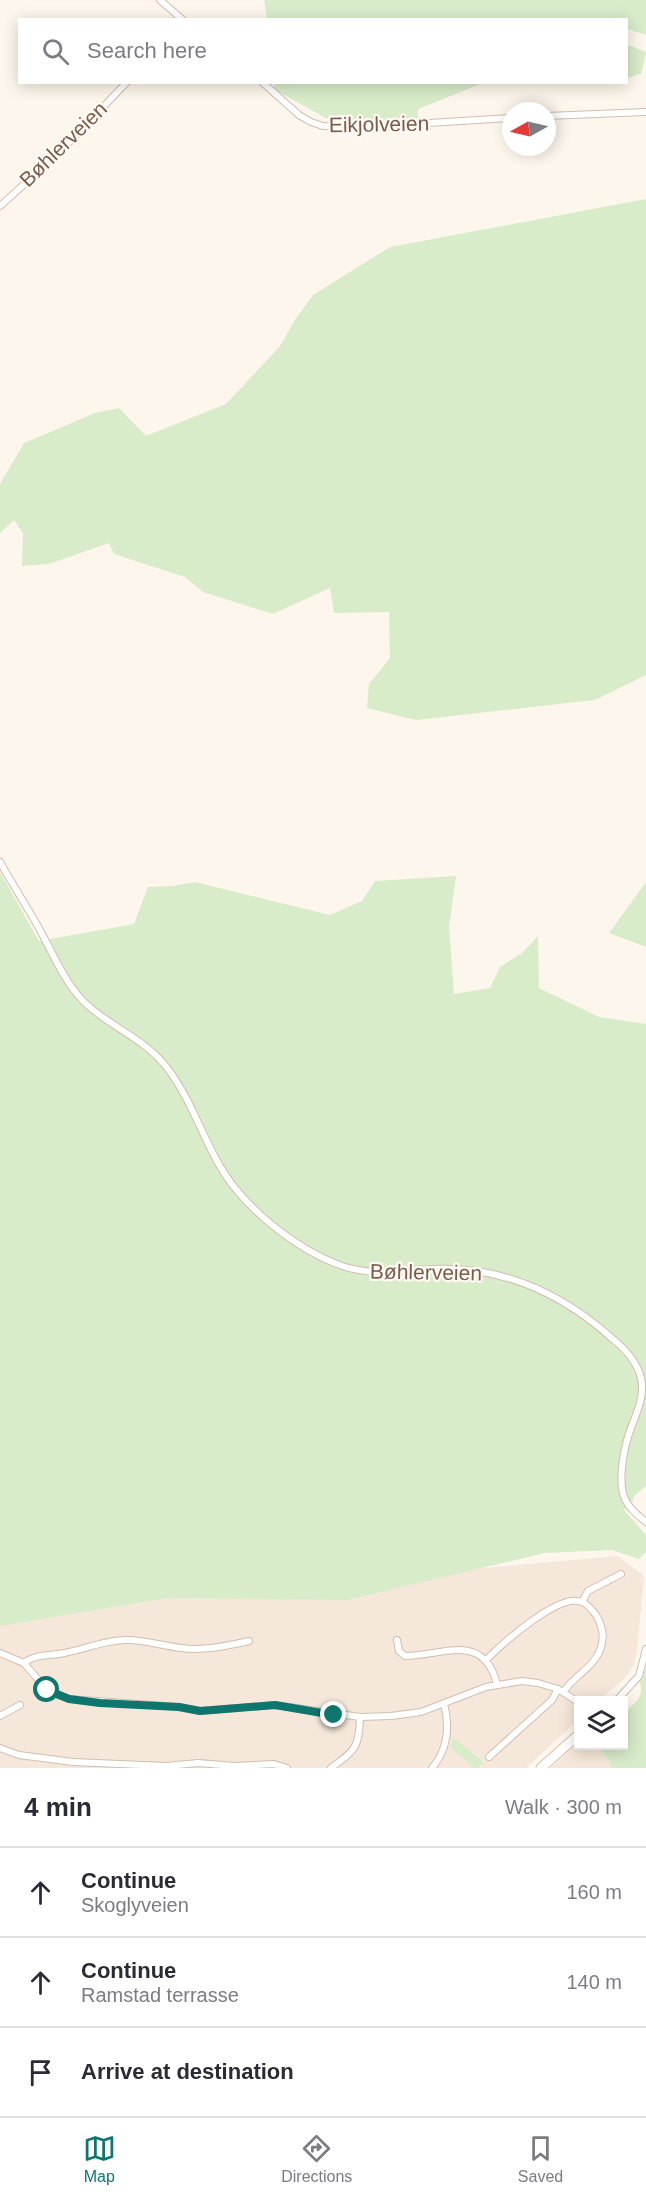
<!DOCTYPE html>
<html lang="en">
<head>
<meta charset="utf-8">
<style>
	:root { --surface:#fff; --page:#f2f2f3; --text:#2b2b33; --muted:#7c7c81; --line:#e1e1e2; --accent:#0f766e }
	body { margin:0; font-family:Helvetica,sans-serif; background:var(--page); color:var(--text) }
	.controls { position:absolute; right:18px; bottom:18px; display:grid; overflow:hidden; border-radius:0px; box-shadow:0 3px 15px #0003 }
	.controls button { width:54px; height:54px; display:grid; place-items:center; padding:0; border:0; border-bottom:2px solid var(--line); background:var(--surface); color:var(--text); font:30px sans-serif }
	.compass { position:absolute; left:502px; top:102px; width:54px; height:54px; border-radius:50%; background:var(--surface); box-shadow:0 3px 15px #0003; rotate:262deg }
	.stop { position:absolute; width:18px; height:18px; margin:-14px; border:4px solid #0f766e; border-radius:50%; background:#fff }
	.stop.end { background:#0f766e; border-color:#fff; box-shadow:0 2px 6px #0008 }
	.list { margin:0; padding:0; list-style:none }
	h2 { display:flex; justify-content:space-between; align-items:center; height:78px; margin:0; padding:0 24px; font-size:26px }
	h2 small { font-size:20px; font-weight:400; color:var(--muted) }
	.list li { display:grid; grid-template-columns:39px 1fr auto; gap:18px; align-items:center; box-sizing:border-box; height:90px; padding:0 24px; border-top:2px solid var(--line) }
	.list b { display:block; font-size:22px; white-space:nowrap }
	.list p { margin:0; font-size:20px; white-space:nowrap; color:var(--muted) }
	.list em { font-size:20px; font-style:normal; color:var(--muted) }
	.icon { flex:none; width:33px; height:33px; fill:none; stroke:currentColor; stroke-width:2; stroke-linecap:round; stroke-linejoin:round }
	.map { position:relative; flex:none; width:646px; height:1768px; overflow:hidden }
	.search { position:absolute; background:var(--surface); box-shadow:0 3px 15px #0003; left:18px; right:18px; top:18px; height:66px; display:flex; align-items:center; gap:15px; box-sizing:border-box; padding:0 21px; border-radius:0px; color:var(--muted); font-size:22px }
	.sheet { height:348px; background:var(--surface) }
	nav { display:flex; justify-content:space-around; align-items:center; box-sizing:border-box; height:84px; border-top:2px solid var(--line); background:var(--surface); font-size:16px; color:var(--muted) }
	nav a { display:grid; justify-items:center; gap:3px }
	nav .on { color:var(--accent) }
	.map>svg:first-child { display:block }
</style>
</head>
<body>
<div class="map">
<svg width="646" height="1768" viewBox="0 0 646 1768">
	<rect width="100%" height="100%" fill="#fdf6ec"/>
	<g fill="#f5e8da">
		<path d="M618 1556 642 1574 644 1578 637 1650 634 1665 624 1679 599 1700H578V1720L526 1768H0V1625L183 1595Z"/>
		<path d="M578 1743V1746H598L611 1763V1768H551Z"/>
	</g>
	<g fill="#d8ecc9">
		<path d="M264 0H646V35L627 29 626 20 267 19Z"/>
		<path d="M626 44 646 52 641 74 627 78Z"/>
		<path d="M274 83H483L418 109V119L333 122 275 90Z"/>
		<path d="M646 199V675L595 700 416 720 367 708 369 684 390 658 389 612 334 613 330 588 273 614 203 592 185 577 114 554 109 543 49 564 22 566 23 533 14 520 0 533V484L24 443 95 413 119 408 146 436 226 404 280 346 295 320 313 295 390 247Z"/>
		<path d="M0 872 39 941 134 924 148 887 172 886 195 882 330 915 362 901 375 881 456 876 449 926 454 994 490 988 500 967 522 953 538 936 539 988 599 1017 646 1024V1486L634 1496 633 1500 624 1510 646 1535V1552L639 1559 612 1550 545 1553 348 1600 167 1598 0 1626Z"/>
		<path d="M646 882V947L609 933Z"/>
		<path d="M646 1669V1768H611V1763L598 1746H624V1714C633 1703 646 1698 639 1681Z"/>
		<path d="M453 1739 458 1741 483 1762 477 1768H474L452 1748 450 1746Z"/>
	</g>
	<g fill="none" stroke-linecap="round" stroke-linejoin="round">
		<g stroke="#d1beb0" stroke-width="8">
			<g id="street">
				<path d="M160 0 183 20"/>
				<path d="M262 82 299 115 311 122 323 126 364 127 511 118"/>
				<path d="M547 116 646 112"/>
				<path d="M0 206 58 154 127 82"/>
				<path d="M0 862C13 885 27 907 40 930 53 954 64 981 83 1001 109 1027 145 1038 168 1069 189 1097 200 1130 217 1161 240 1205 295 1249 342 1266 372 1276 399 1270 430 1269 502 1265 562 1293 614 1340 626 1350 637 1362 641 1378 645 1395 637 1412 631 1428 624 1446 617 1482 625 1499 629 1509 638 1515 646 1522"/>
				<path d="M582 1602 588 1591 621 1574"/>
				<path d="M397 1640 399 1651 405 1656C443 1656 483 1631 497 1684"/>
				<path d="M0 1653 24 1663"/>
				<path d="M486 1660C502 1644 559 1592 582 1602 588 1604 592 1610 596 1615 602 1625 605 1638 600 1650 594 1667 574 1676 564 1691"/>
				<path d="M24 1663 47 1690 69 1699 179 1707 200 1711 275 1705 360 1717 391 1716 421 1712 486 1687 522 1681 538 1683 558 1689 578 1702"/>
				<path d="M24 1663C35 1654 50 1656 64 1653 86 1649 108 1639 131 1640 148 1641 164 1646 181 1648 204 1651 227 1646 249 1641"/>
				<path d="M617 1700 639 1676 646 1649"/>
				<path d="M0 1716 20 1705"/>
				<path d="M0 1748 19 1755 73 1762 166 1766 198 1763 235 1766 274 1764 287 1768"/>
				<path d="M489 1757 552 1700 558 1689"/>
				<path d="M331 1768C355 1750 359 1749 360 1717"/>
				<path d="M432 1768C448 1749 450 1727 444 1704"/>
			</g>
		</g>
		<g stroke="#d6c0b0" stroke-width="11">
			<path id="secondary" d="M541 1768 578 1735"/>
		</g>
		<use href="#street" stroke="#fff" stroke-width="6"/>
		<use href="#secondary" stroke="#fff" stroke-width="9"/>
	</g>
	<g fill="none" stroke-linecap="round" stroke-linejoin="round">
		<path stroke="#0f766e" stroke-width="8" d="M47 1690 69 1699 100 1703 179 1707 200 1711 275 1705 334 1715"/>
	</g>
	<g text-anchor="middle" dominant-baseline="central" stroke-width="4.5" stroke-linejoin="round" paint-order="stroke">
		<g font-size="21" fill="#7a5c4d" stroke="#fffaf3">
			<text transform="translate(379 124) rotate(-1)">Eikjolveien</text>
			<text transform="translate(63 144) rotate(-44)">Bøhlerveien</text>
			<text transform="translate(426 1272) rotate(1)">Bøhlerveien</text>
		</g>
	</g>
</svg>
<div class="controls">
<button><svg class="icon" aria-label="layers" viewBox="0 0 24 24"><path d="M12 4l9 5-9 5-9-5zM3 14l9 5 9-5"/></svg></button>
</div>
<svg class="compass" viewBox="-18 -18 36 36"><path d="M0-13l5 13h-10z" fill="#e53935"/><path d="M0 13l5-13h-10z" fill="#7c7c81"/></svg>
<div class="stop" style="left:47px;top:1690px"></div>
<div class="stop end" style="left:334px;top:1715px"></div>
<div class="search"><svg class="icon" aria-label="search" viewBox="0 0 24 24"><circle cx="10" cy="10" r="6"/><path d="M15 15l6 6"/></svg>Search here</div>
</div>
<section class="sheet">
<h2>4 min<small>Walk · 300 m</small></h2>
<ul class="list">
<li><svg class="icon" aria-label="ahead" viewBox="0 0 24 24"><path d="M12 20V5M6 11l6-6 6 6"/></svg><div><b>Continue</b><p>Skoglyveien</p></div><em>160 m</em></li>
<li><svg class="icon" aria-label="ahead" viewBox="0 0 24 24"><path d="M12 20V5M6 11l6-6 6 6"/></svg><div><b>Continue</b><p>Ramstad terrasse</p></div><em>140 m</em></li>
<li><svg class="icon" aria-label="arrive" viewBox="0 0 24 24"><path d="M6 21V4h12l-3 4 3 4H6"/></svg><div><b>Arrive at destination</b></div></li>
</ul>
</section>
<nav>
<a class="on"><svg class="icon" aria-label="map" viewBox="0 0 24 24"><path d="M3 6l6-2 6 2 6-2v14l-6 2-6-2-6 2zM9 4v14M15 6v14"/></svg>Map</a>
<a><svg class="icon" aria-label="directions" viewBox="0 0 24 24"><path d="M12 3l9 9-9 9-9-9zM9 14v-3h6M13 9l2 2-2 2"/></svg>Directions</a>
<a><svg class="icon" aria-label="saved" viewBox="0 0 24 24"><path d="M7 4h10v16l-5-4-5 4z"/></svg>Saved</a>
</nav>
</body>
</html>
